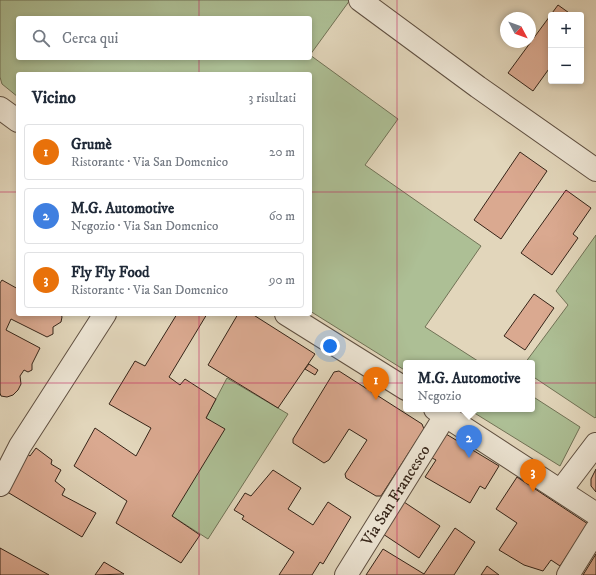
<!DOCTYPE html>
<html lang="it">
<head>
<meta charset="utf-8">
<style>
	:root { --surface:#fff; --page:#f2f2f3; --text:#1f2937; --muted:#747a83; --line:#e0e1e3; --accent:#111827 }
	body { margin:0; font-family:"IM FELL DW Pica",serif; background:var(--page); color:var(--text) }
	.controls { position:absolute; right:12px; top:12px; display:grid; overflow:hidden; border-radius:4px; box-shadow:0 2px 6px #0003 }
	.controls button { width:36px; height:36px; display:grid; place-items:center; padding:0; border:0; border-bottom:1px solid var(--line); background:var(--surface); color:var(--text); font:20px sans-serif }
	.compass { position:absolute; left:500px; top:12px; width:36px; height:36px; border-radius:50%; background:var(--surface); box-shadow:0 2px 6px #0003; rotate:131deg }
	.you { position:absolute; left:330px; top:346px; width:14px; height:14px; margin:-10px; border:3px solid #fff; border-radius:50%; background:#1a73e8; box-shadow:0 0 0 6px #1a73e833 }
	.badge { display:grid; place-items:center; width:26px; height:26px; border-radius:50%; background:var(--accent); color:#fff; font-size:13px; font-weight:700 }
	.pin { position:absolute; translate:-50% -33px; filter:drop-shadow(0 1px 2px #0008) }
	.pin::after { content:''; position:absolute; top:21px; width:14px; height:12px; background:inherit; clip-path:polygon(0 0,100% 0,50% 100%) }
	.popup { position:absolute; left:403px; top:360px; width:132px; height:52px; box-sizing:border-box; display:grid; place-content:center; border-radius:4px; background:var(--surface); filter:drop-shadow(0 1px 3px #0005); font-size:13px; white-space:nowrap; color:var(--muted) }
	.popup b { font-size:15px; color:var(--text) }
	.popup::after { content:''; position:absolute; left:50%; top:100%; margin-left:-8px; border:8px solid transparent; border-top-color:var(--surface) }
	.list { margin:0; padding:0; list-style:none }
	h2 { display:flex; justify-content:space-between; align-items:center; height:52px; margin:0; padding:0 16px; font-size:17px }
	h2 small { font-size:13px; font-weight:400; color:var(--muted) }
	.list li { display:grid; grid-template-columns:26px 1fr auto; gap:12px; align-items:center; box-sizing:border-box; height:56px; margin:0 8px 8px; padding:0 8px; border:1px solid var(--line); border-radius:4px }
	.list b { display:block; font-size:15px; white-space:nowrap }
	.list p { margin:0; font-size:13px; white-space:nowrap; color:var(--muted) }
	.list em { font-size:13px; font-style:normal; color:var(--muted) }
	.icon { flex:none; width:22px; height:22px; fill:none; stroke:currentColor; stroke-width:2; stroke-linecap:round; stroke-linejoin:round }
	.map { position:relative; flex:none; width:596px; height:575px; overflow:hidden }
	.search { position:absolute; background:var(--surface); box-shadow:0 2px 6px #0003; left:16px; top:16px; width:296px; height:44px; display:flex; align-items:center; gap:10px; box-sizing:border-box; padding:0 14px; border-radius:4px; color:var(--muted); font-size:15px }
	.panel { position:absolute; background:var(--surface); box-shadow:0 2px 6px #0003; left:16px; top:72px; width:296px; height:244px; border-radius:4px }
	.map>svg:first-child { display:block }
</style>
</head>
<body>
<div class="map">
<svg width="596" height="575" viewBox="0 0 596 575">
	<rect width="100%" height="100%" fill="#e2d6bb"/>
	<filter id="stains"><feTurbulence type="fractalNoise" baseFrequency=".005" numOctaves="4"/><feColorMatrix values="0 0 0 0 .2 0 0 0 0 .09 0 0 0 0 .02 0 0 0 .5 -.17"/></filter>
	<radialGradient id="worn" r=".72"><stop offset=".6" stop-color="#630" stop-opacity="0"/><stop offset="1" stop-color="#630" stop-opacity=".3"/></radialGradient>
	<g fill="#adbf95" stroke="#717256" fill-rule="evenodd">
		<path d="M0 0H350L310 55 398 119 365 165 481 246 425 327 481 363H406V371L310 311V74H18V97L2 84 0 77ZM18 18H310V58H18Z"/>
		<path d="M596 235V417L595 418 532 376V363H525L568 305 556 291Z"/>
		<path d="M227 378 288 414 208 539 172 516 206 418Z"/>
		<path d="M532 396 580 427 560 466 468 409H532Z"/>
	</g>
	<g fill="#daa990" stroke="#352418">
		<path d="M558 5 572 15H551V66L533 91 508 73Z"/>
		<path d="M520 152 547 171 501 239 474 220Z"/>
		<path d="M566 190 591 208 573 234 578 238 552 275 521 253Z"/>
		<path d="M2 280 18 289V314H61L62 317 61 322 53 327V334L47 337 11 319 6 330 40 348 32 364V370L28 372 24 370 20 376 21 384 18 390 13 395 7 397 1 396 0 393V283Z"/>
		<path d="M534 294 554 308 525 350 504 336Z"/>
		<path d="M177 314H207L169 377 180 385 185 379 216 399 206 418 225 429 172 516 200 535 181 563 116 523 127 501 74 466 95 428 136 456 151 428 109 404 135 361 145 366Z"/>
		<path d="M238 314H252L315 354 278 408 208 365Z"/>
		<path d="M309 364 318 370 315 375 305 369Z"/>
		<path d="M339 371 422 424 424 429 381 496H376L346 478 345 474 367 440 349 429 329 460 324 463 293 443V439L334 372Z"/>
		<path d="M446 434 499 466 485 489 480 486 470 503 425 477 436 460 432 458Z"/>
		<path d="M36 448 52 460 51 464 61 470 55 481 65 489 62 495 96 513 82 537 4 490 26 453 30 456Z"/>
		<path d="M596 469V492L591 486V479Z"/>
		<path d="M273 470 301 488 288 509 313 525 328 502 351 517 323 564 320 562 312 575H279L294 552 242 519 244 516 234 510 245 493 251 496Z"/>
		<path d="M517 477 588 524 560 566 551 560 543 571 524 565 499 550 517 523 496 509Z"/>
		<path d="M404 502 440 526 419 558 383 534Z"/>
		<path d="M455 528 475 542 454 575H366L383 549 424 574Z"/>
		<path d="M0 548 49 575H0Z"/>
		<path d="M596 554V575H583Z"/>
		<path d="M104 562 124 574 95 575Z"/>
		<path d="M487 566 499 575H481Z"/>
	</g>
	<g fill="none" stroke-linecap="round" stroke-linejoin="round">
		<g stroke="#605041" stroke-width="24">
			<g id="minor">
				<path d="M360 0 478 87 596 170"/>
				<path d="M0 108 18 121"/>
				<path d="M286 314 406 389"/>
				<path d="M435 409 596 514"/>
				<path d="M0 485 20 446 105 314"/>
				<path d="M561 490 596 444"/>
				<path id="s1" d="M346 575 445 416"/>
				<path d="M568 575 596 530"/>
			</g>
		</g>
		<use href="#minor" stroke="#ece4d3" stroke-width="22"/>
	</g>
	<path fill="none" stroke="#c2185b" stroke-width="1" stroke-opacity="0.55" d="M199 0V18M397 0V575M199 58V74M0 192H18M310 192H596M199 314V575M0 383H596"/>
	<g text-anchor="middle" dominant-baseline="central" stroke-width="3.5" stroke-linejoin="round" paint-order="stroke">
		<g font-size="16" fill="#352418" stroke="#ece4d3">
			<text stroke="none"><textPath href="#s1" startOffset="94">Via San Francesco</textPath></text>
		</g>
	</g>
	<rect width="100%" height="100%" filter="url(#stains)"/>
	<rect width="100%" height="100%" fill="url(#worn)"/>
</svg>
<div class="controls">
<button>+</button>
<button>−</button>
</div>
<svg class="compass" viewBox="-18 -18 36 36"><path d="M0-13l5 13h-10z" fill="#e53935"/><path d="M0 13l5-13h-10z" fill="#747a83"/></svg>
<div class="you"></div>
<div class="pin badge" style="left:376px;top:400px;background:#e8710a">1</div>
<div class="pin badge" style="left:469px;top:458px;background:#3f7fe0">2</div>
<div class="popup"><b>M.G. Automotive</b>Negozio</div>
<div class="pin badge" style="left:533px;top:492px;background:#e8710a">3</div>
<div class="search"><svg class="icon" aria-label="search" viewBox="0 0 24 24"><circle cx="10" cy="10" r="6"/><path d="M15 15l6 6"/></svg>Cerca qui</div>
<section class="panel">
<h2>Vicino<small>3 risultati</small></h2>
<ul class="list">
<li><span class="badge" style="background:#e8710a">1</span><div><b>Grumè</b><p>Ristorante · Via San Domenico</p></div><em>20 m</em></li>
<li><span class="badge" style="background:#3f7fe0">2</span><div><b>M.G. Automotive</b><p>Negozio · Via San Domenico</p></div><em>60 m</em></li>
<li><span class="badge" style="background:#e8710a">3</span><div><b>Fly Fly Food</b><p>Ristorante · Via San Domenico</p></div><em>90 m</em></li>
</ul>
</section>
</div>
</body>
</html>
